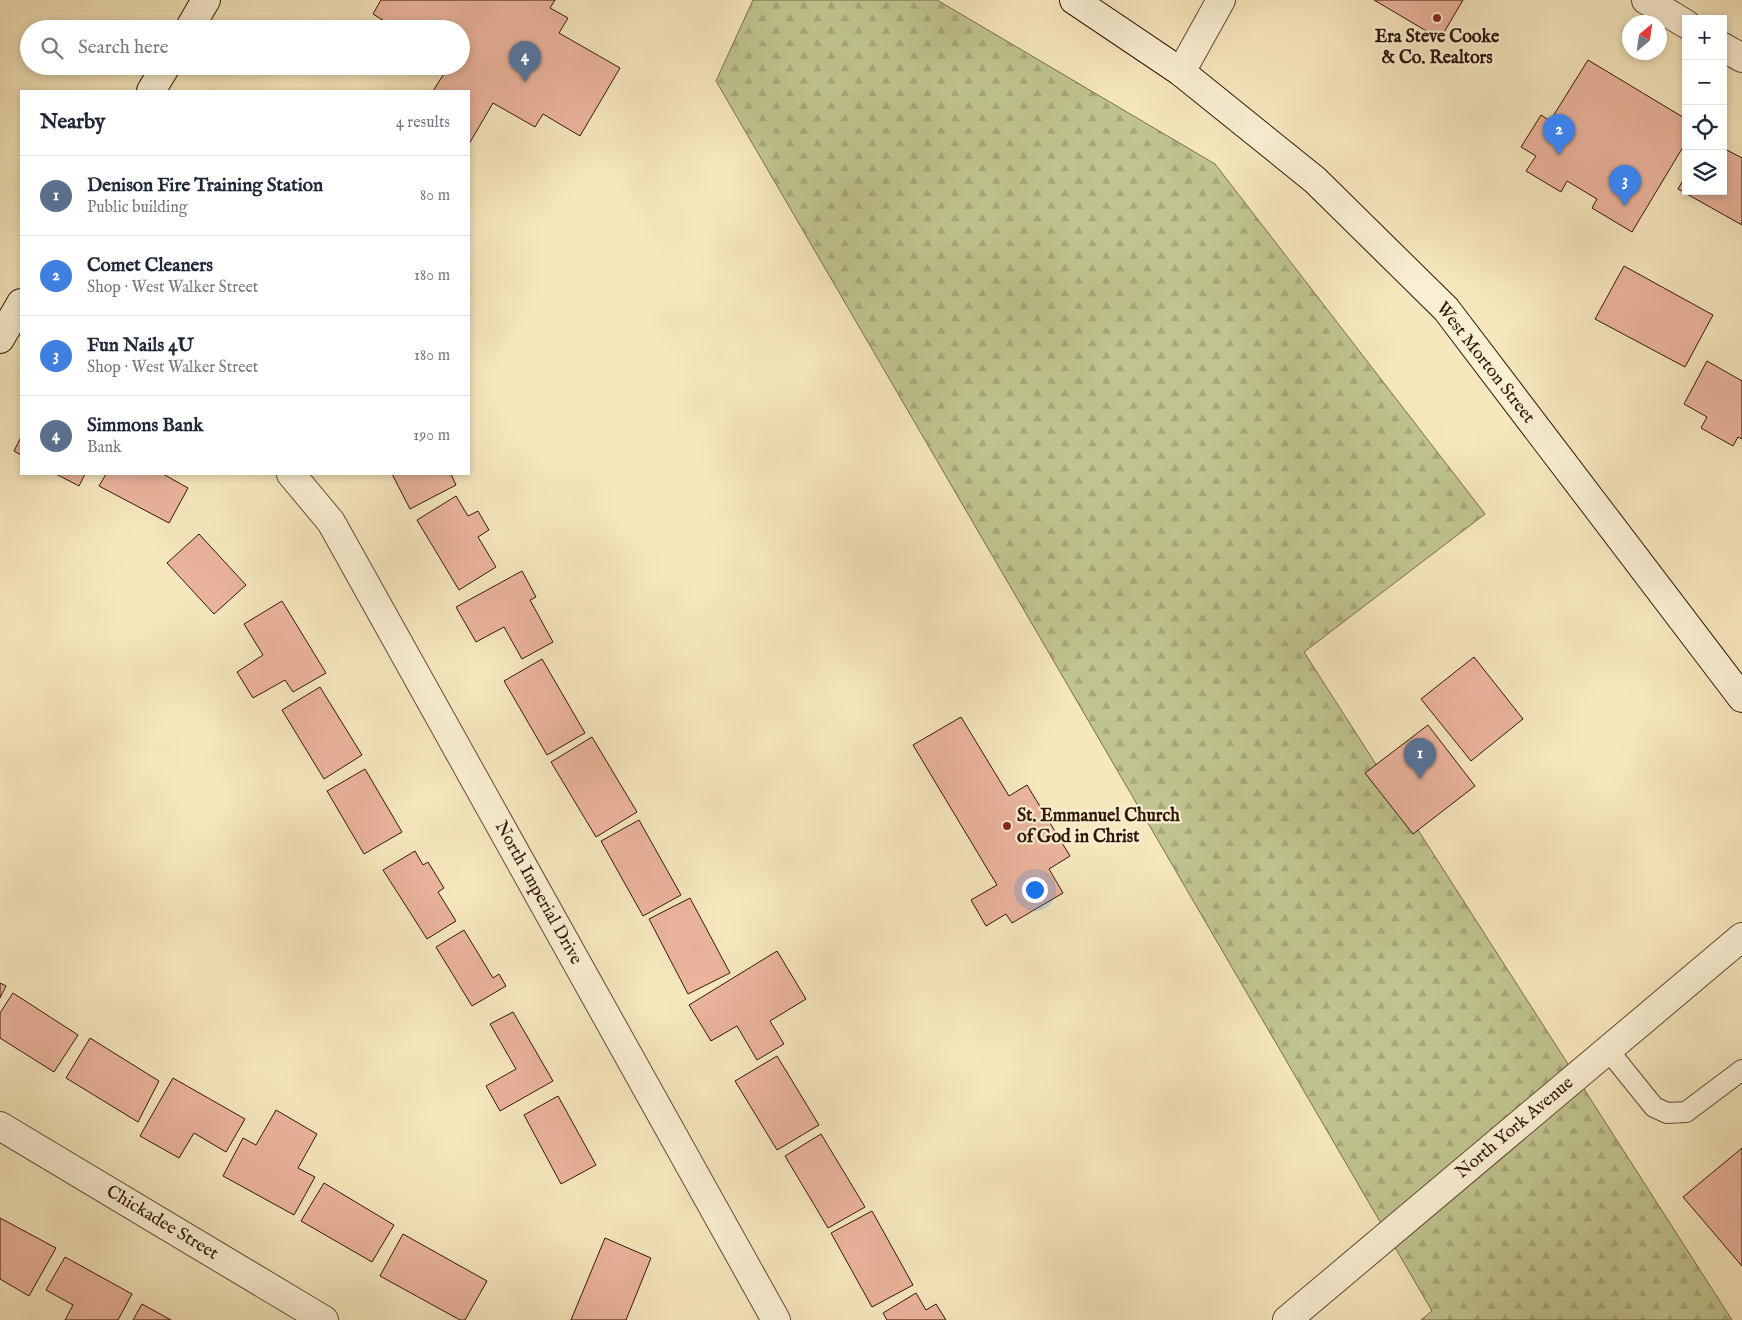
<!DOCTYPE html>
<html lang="en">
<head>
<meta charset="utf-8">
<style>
	:root { --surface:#fff; --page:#f6f6f7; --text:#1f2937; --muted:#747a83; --line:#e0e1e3; --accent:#8f2418 }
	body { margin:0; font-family:"IM FELL English",serif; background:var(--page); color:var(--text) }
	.controls { position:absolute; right:15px; top:15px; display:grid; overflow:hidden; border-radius:0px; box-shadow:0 2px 8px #0003 }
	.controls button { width:45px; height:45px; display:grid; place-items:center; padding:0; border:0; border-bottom:1px solid var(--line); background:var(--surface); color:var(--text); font:25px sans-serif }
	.compass { position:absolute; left:1622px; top:15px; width:45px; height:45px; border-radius:50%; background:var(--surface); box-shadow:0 2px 8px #0003; rotate:29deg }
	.you { position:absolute; left:1034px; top:889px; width:18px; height:18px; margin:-12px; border:4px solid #fff; border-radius:50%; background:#1a73e8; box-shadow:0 0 0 8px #1a73e833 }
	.badge { display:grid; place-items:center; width:32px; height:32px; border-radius:50%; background:var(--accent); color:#fff; font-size:16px; font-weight:700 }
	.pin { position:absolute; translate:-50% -41px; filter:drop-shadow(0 1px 2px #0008) }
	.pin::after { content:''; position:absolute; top:26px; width:18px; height:15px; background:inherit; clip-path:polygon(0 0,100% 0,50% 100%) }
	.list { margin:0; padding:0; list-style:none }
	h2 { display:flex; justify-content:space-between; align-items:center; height:65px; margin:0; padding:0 20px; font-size:21px }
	h2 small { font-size:16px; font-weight:400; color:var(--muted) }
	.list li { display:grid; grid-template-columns:32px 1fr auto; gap:15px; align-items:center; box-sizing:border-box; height:80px; padding:0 20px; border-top:1px solid var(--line) }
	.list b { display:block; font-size:19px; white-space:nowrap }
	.list p { margin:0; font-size:16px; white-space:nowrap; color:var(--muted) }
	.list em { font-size:16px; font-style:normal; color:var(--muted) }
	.icon { flex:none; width:28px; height:28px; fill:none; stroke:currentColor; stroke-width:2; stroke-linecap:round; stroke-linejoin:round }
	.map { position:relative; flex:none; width:1742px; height:1320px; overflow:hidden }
	.search { position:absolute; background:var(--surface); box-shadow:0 2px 8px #0003; left:20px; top:20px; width:450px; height:55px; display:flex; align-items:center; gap:12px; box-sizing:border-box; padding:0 18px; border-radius:28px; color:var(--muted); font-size:19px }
	.panel { position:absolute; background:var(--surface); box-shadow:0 2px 8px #0003; left:20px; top:90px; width:450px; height:385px; border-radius:0px }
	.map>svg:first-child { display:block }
</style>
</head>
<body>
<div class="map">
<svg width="1742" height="1320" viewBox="0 0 1742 1320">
	<defs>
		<pattern id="forest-firs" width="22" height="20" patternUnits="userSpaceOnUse" patternTransform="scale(1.25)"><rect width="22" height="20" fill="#c0c48e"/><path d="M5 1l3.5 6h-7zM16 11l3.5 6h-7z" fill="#a6a879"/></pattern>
	</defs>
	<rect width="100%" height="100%" fill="#f6e7bc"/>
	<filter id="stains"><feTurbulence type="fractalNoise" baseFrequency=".004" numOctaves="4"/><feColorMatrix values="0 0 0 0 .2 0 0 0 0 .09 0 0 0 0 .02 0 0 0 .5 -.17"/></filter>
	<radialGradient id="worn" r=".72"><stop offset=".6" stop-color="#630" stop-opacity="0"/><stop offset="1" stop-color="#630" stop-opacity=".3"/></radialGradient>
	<path fill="url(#forest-firs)" stroke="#7a6d4c" d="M753 0H937L1215 164 1485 514 1304 652 1732 1320H1421L1432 1311 716 81Z"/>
	<g fill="#ebb49d" stroke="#341609">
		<path d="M381 0H555L550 8 568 18 559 33 620 68 580 136 543 114 535 127 493 103 469 144V91H433L445 72 435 66H461V29H397L373 14Z"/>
		<path d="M1374 0H1463L1440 39Z"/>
		<path d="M1588 60 1686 119V142L1632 232 1592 208 1597 199 1567 181 1561 192 1526 171 1536 156 1521 147 1541 115 1550 121Z"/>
		<path d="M1723 148 1742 158V225L1678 189 1686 175V191H1723Z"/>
		<path d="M1624 266 1713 315 1685 367 1595 319Z"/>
		<path d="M1707 361 1742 381V439L1738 437 1733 446 1701 428 1707 417 1684 404Z"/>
		<path d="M21 437V455L14 451Z"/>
		<path d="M56 474H85L79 486Z"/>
		<path d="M106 474H163L188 488 169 523 99 486Z"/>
		<path d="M392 474H451L456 485 410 509Z"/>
		<path d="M456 496 468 516 478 511 489 530 478 537 496 567 459 590 417 520Z"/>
		<path d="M199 534 246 585 214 614 167 563Z"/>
		<path d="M522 571 536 597 530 600 553 642 522 659 504 627 476 642 456 607Z"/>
		<path d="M282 601 326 673 293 692 285 680 253 698 237 672 263 655 244 624Z"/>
		<path d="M1474 657 1523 719 1471 761 1421 699Z"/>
		<path d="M542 659 585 733 547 755 504 681Z"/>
		<path d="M320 687 362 755 324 779 282 710Z"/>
		<path d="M961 717 1009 796 1027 785 1070 856 1049 869 1063 893 1012 923 1006 914 986 926 971 900 997 885 913 745Z"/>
		<path d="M1428 725 1475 786 1413 834 1365 773Z"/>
		<path d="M592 737 637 812 596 837 551 762Z"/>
		<path d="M365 769 402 832 364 854 327 791Z"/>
		<path d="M639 820 681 895 643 916 601 841Z"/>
		<path d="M415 851 423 865 428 862 444 888 438 892 456 921 427 939 383 870Z"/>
		<path d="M690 898 730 973 688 994 649 919Z"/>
		<path d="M464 930 493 978 499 974 506 986 472 1006 436 947Z"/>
		<path d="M777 951 806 999 770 1021 784 1044 757 1060 737 1026 711 1041 689 1005Z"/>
		<path d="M0 983 6 986 0 998Z"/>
		<path d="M13 993 78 1035 54 1072 0 1038V1013Z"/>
		<path d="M513 1012 553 1081 500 1111 486 1086 516 1069 490 1024Z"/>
		<path d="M90 1038 159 1081 138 1122 66 1078Z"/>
		<path d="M777 1056 819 1125 777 1150 735 1081Z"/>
		<path d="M173 1078 245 1119 226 1152 194 1133 179 1158 140 1136Z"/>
		<path d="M558 1096 596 1165 561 1184 524 1115Z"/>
		<path d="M276 1110 317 1134 298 1168 315 1177 294 1215 223 1176 243 1138 256 1145Z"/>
		<path d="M821 1134 865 1207 828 1228 785 1156Z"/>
		<path d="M1742 1148V1266L1683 1197Z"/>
		<path d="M324 1183 394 1225 372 1262 301 1221Z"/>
		<path d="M872 1211 913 1285 872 1307 831 1233Z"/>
		<path d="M0 1218 56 1248 29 1296 0 1279Z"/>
		<path d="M403 1234 487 1281 465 1320H460L380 1276Z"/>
		<path d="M605 1238 651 1258 626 1320H571Z"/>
		<path d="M65 1257 132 1294 118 1320H65L73 1305 46 1290Z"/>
		<path d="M916 1293 926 1310 936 1304 946 1320H887L883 1313Z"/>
		<path d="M142 1304 171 1320H133Z"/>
	</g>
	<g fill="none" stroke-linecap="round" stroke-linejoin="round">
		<g stroke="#644a36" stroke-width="22">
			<path id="lane" d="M1608 1050 1654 1107 1667 1113 1686 1112 1742 1070"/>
		</g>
		<g stroke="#644a36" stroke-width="30">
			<g id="street">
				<path d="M1646 0 1686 24"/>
				<path d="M1723 47 1742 58"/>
				<path d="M1181 72 1221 0"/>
				<path d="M291 474 331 522 776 1320"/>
				<path d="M0 1126 324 1320"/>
				<path d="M1287 1320 1742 937"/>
			</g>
		</g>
		<g stroke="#341609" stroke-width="30">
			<g id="secondary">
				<path d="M1074 0 1181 72 1315 180 1446 309 1742 698"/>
				<path d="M189 29 206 0"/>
				<path d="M151 91 166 66"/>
				<path d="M0 339 21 303"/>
			</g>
		</g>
		<use href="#lane" stroke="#f9efd3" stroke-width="20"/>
		<use href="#street" stroke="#f9efd3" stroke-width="28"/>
		<use href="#secondary" stroke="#f9efd3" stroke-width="28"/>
	</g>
	<g fill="#8f2418" stroke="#f9efd3" stroke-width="2">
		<circle cx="1437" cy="18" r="5"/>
		<circle cx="1007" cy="826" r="5"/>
	</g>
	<g text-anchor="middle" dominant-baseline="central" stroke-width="4.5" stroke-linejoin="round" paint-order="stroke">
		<g font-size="18" font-weight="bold" fill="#341609" stroke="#f9efd3">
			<text x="1437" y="37">Era Steve Cooke<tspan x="1437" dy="21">&amp; Co. Realtors</tspan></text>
			<text x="1017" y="816" text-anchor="start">St. Emmanuel Church<tspan x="1017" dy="21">of God in Christ</tspan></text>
		</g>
		<g font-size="18" fill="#341609" stroke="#f9efd3">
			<text transform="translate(1485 363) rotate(52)">West Morton Street</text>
			<text transform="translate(538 893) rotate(61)">North Imperial Drive</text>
			<text transform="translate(1515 1128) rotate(-40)">North York Avenue</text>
			<text transform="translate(162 1223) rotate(31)">Chickadee Street</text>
		</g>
	</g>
	<rect width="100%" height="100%" filter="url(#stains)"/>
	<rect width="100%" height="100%" fill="url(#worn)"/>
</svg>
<div class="controls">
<button>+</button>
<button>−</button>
<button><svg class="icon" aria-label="locate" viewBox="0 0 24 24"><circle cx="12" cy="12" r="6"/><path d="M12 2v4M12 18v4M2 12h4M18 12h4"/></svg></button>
<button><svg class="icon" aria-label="layers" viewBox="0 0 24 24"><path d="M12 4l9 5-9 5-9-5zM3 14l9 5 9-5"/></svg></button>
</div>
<svg class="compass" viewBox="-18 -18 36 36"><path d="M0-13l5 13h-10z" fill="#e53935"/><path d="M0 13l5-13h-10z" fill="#747a83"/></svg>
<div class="you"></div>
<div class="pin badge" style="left:1420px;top:779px;background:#5c6f8a">1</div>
<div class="pin badge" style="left:1559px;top:155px;background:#3f7fe0">2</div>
<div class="pin badge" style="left:1625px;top:206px;background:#3f7fe0">3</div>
<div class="pin badge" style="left:525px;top:82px;background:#5c6f8a">4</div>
<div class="search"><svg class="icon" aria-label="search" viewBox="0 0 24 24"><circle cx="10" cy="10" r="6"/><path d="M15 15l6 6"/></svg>Search here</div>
<section class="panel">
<h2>Nearby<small>4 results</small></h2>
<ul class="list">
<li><span class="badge" style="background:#5c6f8a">1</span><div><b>Denison Fire Training Station</b><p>Public building</p></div><em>80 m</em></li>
<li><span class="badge" style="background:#3f7fe0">2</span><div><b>Comet Cleaners</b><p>Shop · West Walker Street</p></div><em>180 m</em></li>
<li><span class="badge" style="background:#3f7fe0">3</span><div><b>Fun Nails 4U</b><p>Shop · West Walker Street</p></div><em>180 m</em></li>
<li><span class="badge" style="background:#5c6f8a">4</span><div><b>Simmons Bank</b><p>Bank</p></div><em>190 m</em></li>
</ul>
</section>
</div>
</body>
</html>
